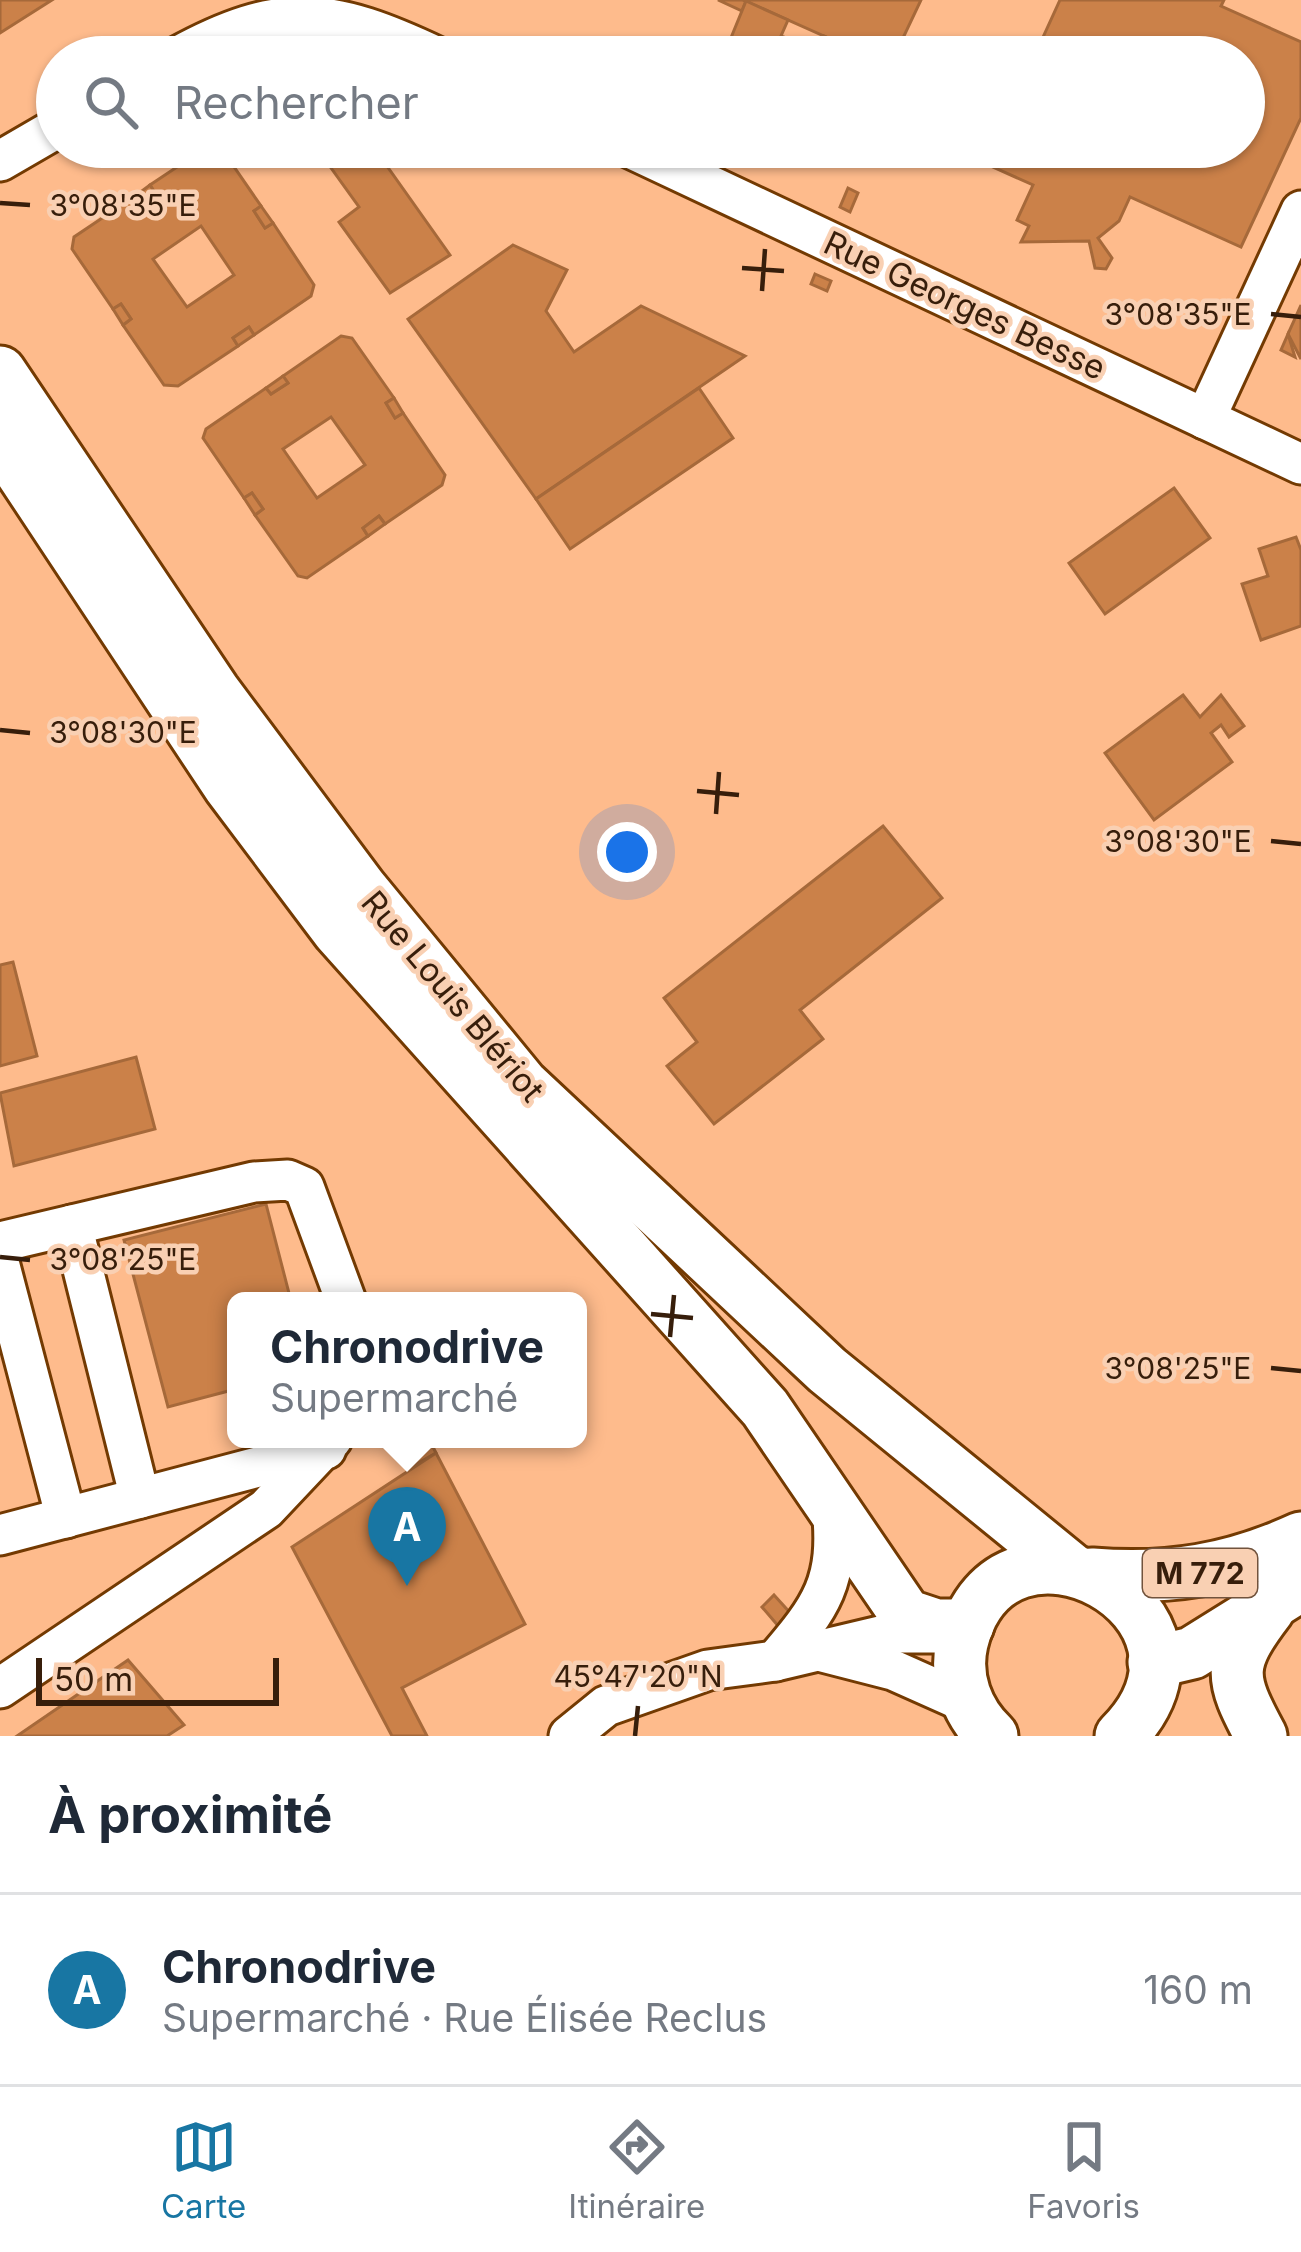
<!DOCTYPE html>
<html lang="fr">
<head>
<meta charset="utf-8">
<style>
	:root { --surface:#fff; --page:#f2f2f3; --text:#1f2937; --muted:#747a83; --line:#e0e1e3; --accent:#1876a3 }
	body { margin:0; font-family:Inter,sans-serif; background:var(--page); color:var(--text) }
	.scale { position:absolute; left:36px; bottom:30px; width:243px; box-sizing:border-box; padding-left:12px; border:6px solid #371e0b; border-top:0; font-size:33px; line-height:42px; white-space:nowrap; color:#371e0b; -webkit-text-stroke:9px #f9d0b3; paint-order:stroke }
	.you { position:absolute; left:627px; top:852px; width:42px; height:42px; margin:-30px; border:9px solid #fff; border-radius:50%; background:#1a73e8; box-shadow:0 0 0 18px #1a73e833 }
	.badge { display:grid; place-items:center; width:78px; height:78px; border-radius:50%; background:var(--accent); color:#fff; font-size:39px; font-weight:700 }
	.pin { position:absolute; translate:-50% -99px; filter:drop-shadow(0 3px 6px #0008) }
	.pin::after { content:''; position:absolute; top:63px; width:42px; height:36px; background:inherit; clip-path:polygon(0 0,100% 0,50% 100%) }
	.popup { position:absolute; left:227px; top:1292px; width:360px; height:156px; box-sizing:border-box; display:grid; place-content:center; border-radius:18px; background:var(--surface); filter:drop-shadow(0 3px 9px #0005); font-size:39px; white-space:nowrap; color:var(--muted) }
	.popup b { font-size:45px; color:var(--text) }
	.popup::after { content:''; position:absolute; left:50%; top:100%; margin-left:-24px; border:24px solid transparent; border-top-color:var(--surface) }
	.list { margin:0; padding:0; list-style:none }
	h2 { display:flex; justify-content:space-between; align-items:center; height:156px; margin:0; padding:0 48px; font-size:51px }
	h2 small { font-size:39px; font-weight:400; color:var(--muted) }
	.list li { display:grid; grid-template-columns:78px 1fr auto; gap:36px; align-items:center; box-sizing:border-box; height:192px; padding:0 48px; border-top:3px solid var(--line) }
	.list b { display:block; font-size:45px; white-space:nowrap }
	.list p { margin:0; font-size:39px; white-space:nowrap; color:var(--muted) }
	.list em { font-size:39px; font-style:normal; color:var(--muted) }
	.icon { flex:none; width:66px; height:66px; fill:none; stroke:currentColor; stroke-width:2; stroke-linecap:round; stroke-linejoin:round }
	.map { position:relative; flex:none; width:1301px; height:1736px; overflow:hidden }
	.search { position:absolute; background:var(--surface); box-shadow:0 3px 9px #0004; left:36px; right:36px; top:36px; height:132px; display:flex; align-items:center; gap:30px; box-sizing:border-box; padding:0 42px; border-radius:66px; color:var(--muted); font-size:45px }
	.sheet { height:348px; background:var(--surface) }
	nav { display:flex; justify-content:space-around; align-items:center; box-sizing:border-box; height:168px; border-top:3px solid var(--line); background:var(--surface); font-size:33px; color:var(--muted) }
	nav a { display:grid; justify-items:center; gap:6px }
	nav .on { color:var(--accent) }
	.map>svg:first-child { display:block }
</style>
</head>
<body>
<div class="map">
<svg width="1301" height="1736" viewBox="0 0 1301 1736">
	<rect width="100%" height="100%" fill="#febb8c"/>
	<g fill="#cb8149" stroke="#a6693a" stroke-width="3" fill-rule="evenodd">
		<path d="M0 0H52L0 33Z"/>
		<path d="M718 0H743L746 1 742 11Z"/>
		<path d="M743 0H921L894 57H871Z"/>
		<path d="M1060 0H1224L1221 6 1301 42V118L1241 247 1130 197 1119 221 1098 238 1112 258 1106 269 1095 268 1089 241 1021 242 1029 226 1017 220 1033 185 984 163 991 147H1244V57H1034Z"/>
		<path d="M746 1 788 20 781 36 818 51 824 36 860 52 858 57H740L726 50Z"/>
		<path d="M207 147 221 148 261 206 254 211 265 228 273 223 314 285 311 296 254 335 249 327 233 338 238 346 178 386 164 385 123 325 131 319 121 304 113 309 72 249 74 237 135 196 140 203 155 193 150 185ZM201 226 234 275 187 307 153 259Z"/>
		<path d="M316 147H391L382 159 450 255 390 293 339 222 359 207Z"/>
		<path d="M150 185 155 193 140 203 135 196Z"/>
		<path d="M848 188 858 193 850 212 840 207Z"/>
		<path d="M261 206 273 223 265 228 254 211Z"/>
		<path d="M513 245 567 270 546 311 574 352 641 306 745 356 536 499 408 319Z"/>
		<path d="M815 274 831 281 827 291 811 284Z"/>
		<path d="M121 304 131 319 123 325 113 309Z"/>
		<path d="M1301 305V359L1288 334Z"/>
		<path d="M249 327 254 335 238 346 233 338Z"/>
		<path d="M1288 334 1295 357 1281 350Z"/>
		<path d="M341 336 352 338 394 398 386 403 395 418 403 413 445 475 442 485 385 524 379 516 363 528 368 536 307 578 298 576 255 515 263 509 252 493 244 498 203 438 206 429 266 388 271 394 288 383 283 376ZM331 417 365 465 317 498 283 449Z"/>
		<path d="M283 376 288 383 271 394 266 388Z"/>
		<path d="M699 388 733 438 570 549 536 499Z"/>
		<path d="M394 398 403 413 395 418 386 403Z"/>
		<path d="M1174 488 1210 538 1105 614 1069 563Z"/>
		<path d="M252 493 263 509 255 515 244 498Z"/>
		<path d="M379 516 385 524 368 536 363 528Z"/>
		<path d="M1296 537 1301 550V626L1261 640 1242 584 1268 576 1259 549Z"/>
		<path d="M1183 695 1200 717 1221 695 1244 726 1229 737 1221 725 1211 733 1232 762 1154 820 1105 753Z"/>
		<path d="M883 826 942 898 800 1010 823 1039 714 1124 667 1066 697 1042 664 998Z"/>
		<path d="M13 962 37 1056 0 1066V965Z"/>
		<path d="M136 1057 155 1129 14 1166 0 1093Z"/>
		<path d="M266 1204 291 1301H236V1389L168 1407 124 1240Z"/>
		<path d="M394 1439H429L436 1453 409 1468Z"/>
		<path d="M436 1453 525 1624 402 1688 427 1736H392L292 1547Z"/>
		<path d="M774 1595 793 1616 780 1628 762 1607Z"/>
		<path d="M128 1660 184 1725 167 1736H17Z"/>
	</g>
	<g fill="none" stroke-linecap="round" stroke-linejoin="round">
		<g stroke="#733a02" stroke-width="45">
			<g id="minor">
				<path d="M177 57C281 0 331 7 437 57"/>
				<path d="M628 147 1301 464"/>
				<path d="M0 161 57 128"/>
				<path d="M1205 419 1301 211"/>
				<path d="M72 1225 140 1498"/>
				<path d="M0 1242 254 1182 288 1180 304 1187 346 1301"/>
				<path d="M0 1266 66 1518"/>
				<path d="M0 1535 326 1449"/>
				<path d="M823 1652 893 1670 967 1703"/>
				<path d="M775 1661C822 1606 840 1582 832 1507"/>
				<path d="M0 1688 266 1509 332 1439"/>
				<path d="M569 1736 606 1706 708 1670 775 1661 893 1633H939"/>
			</g>
		</g>
		<g stroke="#733a02" stroke-width="57">
			<g id="major">
				<path d="M0 372 214 691 361 888 522 1084 827 1370 1070 1568"/>
				<path d="M0 440 229 786 338 931 765 1408 906 1615 936 1625H968"/>
				<path d="M1092 1574C1169 1580 1231 1570 1301 1538"/>
				<path d="M1154 1662 1192 1653 1301 1585"/>
				<path d="M992 1736C967 1712 954 1678 962 1643 1001 1482 1244 1612 1121 1736"/>
				<path d="M1261 1736C1229 1677 1227 1664 1269 1609"/>
			</g>
		</g>
		<use href="#minor" stroke="#fff" stroke-width="39"/>
		<use href="#major" stroke="#fff" stroke-width="51"/>
	</g>
	<path fill="none" stroke="#371e0b" stroke-width="4.5" d="M0 203 30 205M742 268 784 271M762 291 765 249M1271 314 1301 317M0 730 30 733M697 791 739 795M716 814 719 772M1271 841 1301 844M0 1257 30 1260M651 1314 693 1318M670 1337 674 1295M1271 1368 1301 1371M635 1736 638 1706"/>
	<g text-anchor="middle" dominant-baseline="central" stroke-width="9" stroke-linejoin="round" paint-order="stroke">
		<rect fill="#f9d0b3" stroke="#71533d" stroke-width="3" x="1143" y="1549" width="114" height="48" rx="9"/>
		<g font-size="30" font-weight="bold" fill="#371e0b">
			<text x="1200" y="1573">M 772</text>
		</g>
		<g font-size="33" fill="#371e0b" stroke="#f9d0b3">
			<text transform="translate(965 305) rotate(25)">Rue Georges Besse</text>
			<text transform="translate(453 996) rotate(50)">Rue Louis Blériot</text>
		</g>
	</g>
	<g font-size="30" text-anchor="middle" fill="#371e0b" stroke="#f9d0b3" stroke-width="9" stroke-linejoin="round" paint-order="stroke">
		<text x="123" y="216">3°08'35"E</text>
		<text x="1178" y="325">3°08'35"E</text>
		<text x="123" y="743">3°08'30"E</text>
		<text x="1178" y="852">3°08'30"E</text>
		<text x="123" y="1270">3°08'25"E</text>
		<text x="1178" y="1379">3°08'25"E</text>
		<text x="638" y="1687">45°47'20"N</text>
	</g>
</svg>
<div class="scale">50 m</div>
<div class="you"></div>
<div class="pin badge" style="left:407px;top:1586px">A</div>
<div class="popup"><b>Chronodrive</b>Supermarché</div>
<div class="search"><svg class="icon" aria-label="search" viewBox="0 0 24 24"><circle cx="10" cy="10" r="6"/><path d="M15 15l6 6"/></svg>Rechercher</div>
</div>
<section class="sheet">
<h2>À proximité<small></small></h2>
<ul class="list">
<li><span class="badge">A</span><div><b>Chronodrive</b><p>Supermarché · Rue Élisée Reclus</p></div><em>160 m</em></li>
</ul>
</section>
<nav>
<a class="on"><svg class="icon" aria-label="map" viewBox="0 0 24 24"><path d="M3 6l6-2 6 2 6-2v14l-6 2-6-2-6 2zM9 4v14M15 6v14"/></svg>Carte</a>
<a><svg class="icon" aria-label="directions" viewBox="0 0 24 24"><path d="M12 3l9 9-9 9-9-9zM9 14v-3h6M13 9l2 2-2 2"/></svg>Itinéraire</a>
<a><svg class="icon" aria-label="saved" viewBox="0 0 24 24"><path d="M7 4h10v16l-5-4-5 4z"/></svg>Favoris</a>
</nav>
</body>
</html>
